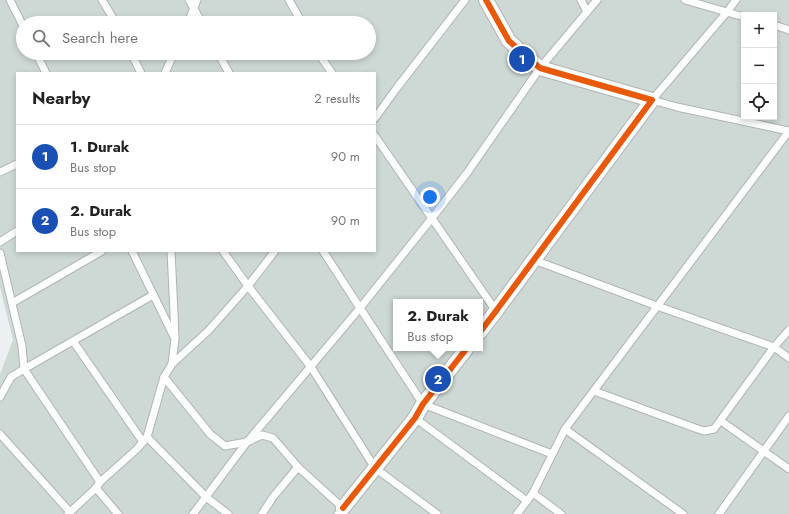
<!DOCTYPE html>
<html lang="en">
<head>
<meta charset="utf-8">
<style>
	:root { --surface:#fff; --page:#f2f2f2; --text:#222; --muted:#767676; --line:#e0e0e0; --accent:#1a73e8 }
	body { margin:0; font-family:Jost,sans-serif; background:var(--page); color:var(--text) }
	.controls { position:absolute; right:12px; top:12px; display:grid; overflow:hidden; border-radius:0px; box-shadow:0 2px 6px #0003 }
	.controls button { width:36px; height:36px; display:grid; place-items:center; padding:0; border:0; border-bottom:1px solid var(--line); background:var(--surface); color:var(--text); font:20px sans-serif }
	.you { position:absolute; left:430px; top:197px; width:14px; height:14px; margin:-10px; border:3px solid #fff; border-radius:50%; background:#1a73e8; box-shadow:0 0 0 6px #1a73e833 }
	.badge { display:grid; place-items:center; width:26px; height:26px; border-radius:50%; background:var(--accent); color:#fff; font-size:13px; font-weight:700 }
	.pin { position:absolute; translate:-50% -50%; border:2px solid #fff; box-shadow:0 1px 4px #0006 }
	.popup { position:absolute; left:393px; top:299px; width:90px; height:52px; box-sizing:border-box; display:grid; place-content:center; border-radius:0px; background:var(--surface); filter:drop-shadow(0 1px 3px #0005); font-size:13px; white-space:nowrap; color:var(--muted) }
	.popup b { font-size:15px; color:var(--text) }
	.popup::after { content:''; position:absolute; left:50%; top:100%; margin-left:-8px; border:8px solid transparent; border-top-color:var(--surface) }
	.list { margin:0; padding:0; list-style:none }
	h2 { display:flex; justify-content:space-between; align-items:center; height:52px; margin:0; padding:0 16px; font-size:17px }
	h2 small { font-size:13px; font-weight:400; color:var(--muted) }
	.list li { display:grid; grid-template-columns:26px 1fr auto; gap:12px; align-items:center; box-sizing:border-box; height:64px; padding:0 16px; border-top:1px solid var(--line) }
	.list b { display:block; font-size:15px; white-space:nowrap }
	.list p { margin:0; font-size:13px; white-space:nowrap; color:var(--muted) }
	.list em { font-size:13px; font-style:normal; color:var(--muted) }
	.icon { flex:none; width:22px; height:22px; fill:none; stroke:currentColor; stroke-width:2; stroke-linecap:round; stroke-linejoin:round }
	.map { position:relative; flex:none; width:789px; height:514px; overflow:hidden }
	.search { position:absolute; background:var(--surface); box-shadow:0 2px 6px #0003; left:16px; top:16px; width:360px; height:44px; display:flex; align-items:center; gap:10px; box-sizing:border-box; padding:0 14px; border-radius:22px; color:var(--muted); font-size:15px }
	.panel { position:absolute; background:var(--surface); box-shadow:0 2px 6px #0003; left:16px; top:72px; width:360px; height:180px; border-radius:0px }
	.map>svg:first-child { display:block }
</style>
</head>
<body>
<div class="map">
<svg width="789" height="514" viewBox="0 0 789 514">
	<rect width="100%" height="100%" fill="#edf0f3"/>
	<path fill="#ced9d5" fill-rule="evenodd" d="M0 0H789V514H0V374L13 340 0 287ZM744 15H774V117H744ZM23 23H369V53H23ZM17 73H375V251H17ZM396 302H480V348H396Z"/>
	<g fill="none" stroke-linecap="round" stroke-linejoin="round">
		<g stroke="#b1b3b5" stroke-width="9">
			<g id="lane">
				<path d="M10 0 23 26"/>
				<path d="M102 0 116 23"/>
				<path d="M189 0 202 23"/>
				<path d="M289 0 302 23"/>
				<path d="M581 0 587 12"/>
				<path d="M685 0 744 17"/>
				<path d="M736 0 727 12 652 100 677 107 789 131"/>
				<path d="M188 23 197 0"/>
				<path d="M774 25 789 30"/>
				<path d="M36 53 46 73"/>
				<path d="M131 53 141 73"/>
				<path d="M218 53 229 73"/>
				<path d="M318 53 332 73"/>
				<path d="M165 73 174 53"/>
				<path d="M375 118 396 89 465 0"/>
				<path d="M375 136 496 311"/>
				<path d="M0 172 17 164"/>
				<path d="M0 242 17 231"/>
				<path d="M132 251 174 337"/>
				<path d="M223 251 248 286 311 367 375 468 437 514"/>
				<path d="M323 251 360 308 423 404 552 454"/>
				<path d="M0 253 22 346 24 369 11 377 0 397"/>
				<path d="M534 260 657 306 774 347 714 429 704 431 695 428 594 391"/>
				<path d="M12 303 102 251"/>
				<path d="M789 330 774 347 789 358"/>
				<path d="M73 341 143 442"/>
				<path d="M172 364 209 330 248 286 275 251"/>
				<path d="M164 377 210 434 225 446 247 442 262 435 273 438 298 467 343 508 338 514"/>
				<path d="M415 418 527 501"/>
				<path d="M721 421 789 469"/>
				<path d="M565 429 683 514"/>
				<path d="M0 434 70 512"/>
				<path d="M147 437 206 497 228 514"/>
				<path d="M100 482 24 369 153 295"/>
				<path d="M96 488 118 514"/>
				<path d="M533 493 561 514"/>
				<path d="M68 514 96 488 100 482 137 449 147 437 164 377 172 364 175 339 174 313 171 251"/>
				<path d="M193 514 247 442 360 308 432 218 467 173 540 68 597 0"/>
				<path d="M262 514 273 497 298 467"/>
				<path d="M517 514 533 493 565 429 789 131"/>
				<path d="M719 514 789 416"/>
			</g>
		</g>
		<g stroke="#b1b3b5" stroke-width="16">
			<g id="street">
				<path d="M480 332 496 311 652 100 540 68 509 41 486 0"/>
				<path d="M343 508 415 418 423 404 467 348"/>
			</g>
		</g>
		<use href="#lane" stroke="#fcfdfd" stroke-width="7"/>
		<use href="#street" stroke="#fcfdfd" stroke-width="14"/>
		<g stroke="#fff" stroke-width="8">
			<g id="cycleway">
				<path d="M480 332 496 311 652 100 540 68 509 41 486 0"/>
				<path d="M343 508 415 418 423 404 467 348"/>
			</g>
		</g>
		<use href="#cycleway" stroke="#e8590c" stroke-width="6"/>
	</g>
</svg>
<div class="controls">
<button>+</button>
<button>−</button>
<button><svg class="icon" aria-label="locate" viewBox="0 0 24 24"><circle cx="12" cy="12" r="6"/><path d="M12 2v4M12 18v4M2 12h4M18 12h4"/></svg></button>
</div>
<div class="you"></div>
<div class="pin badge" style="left:522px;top:59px;background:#1a4fb4">1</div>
<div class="pin badge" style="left:438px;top:379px;background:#1a4fb4">2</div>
<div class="popup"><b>2. Durak</b>Bus stop</div>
<div class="search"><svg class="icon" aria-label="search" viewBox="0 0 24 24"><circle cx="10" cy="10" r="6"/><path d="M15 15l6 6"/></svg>Search here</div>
<section class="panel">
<h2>Nearby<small>2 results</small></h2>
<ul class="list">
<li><span class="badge" style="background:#1a4fb4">1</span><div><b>1. Durak</b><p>Bus stop</p></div><em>90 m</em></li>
<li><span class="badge" style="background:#1a4fb4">2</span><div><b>2. Durak</b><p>Bus stop</p></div><em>90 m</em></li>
</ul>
</section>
</div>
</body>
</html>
